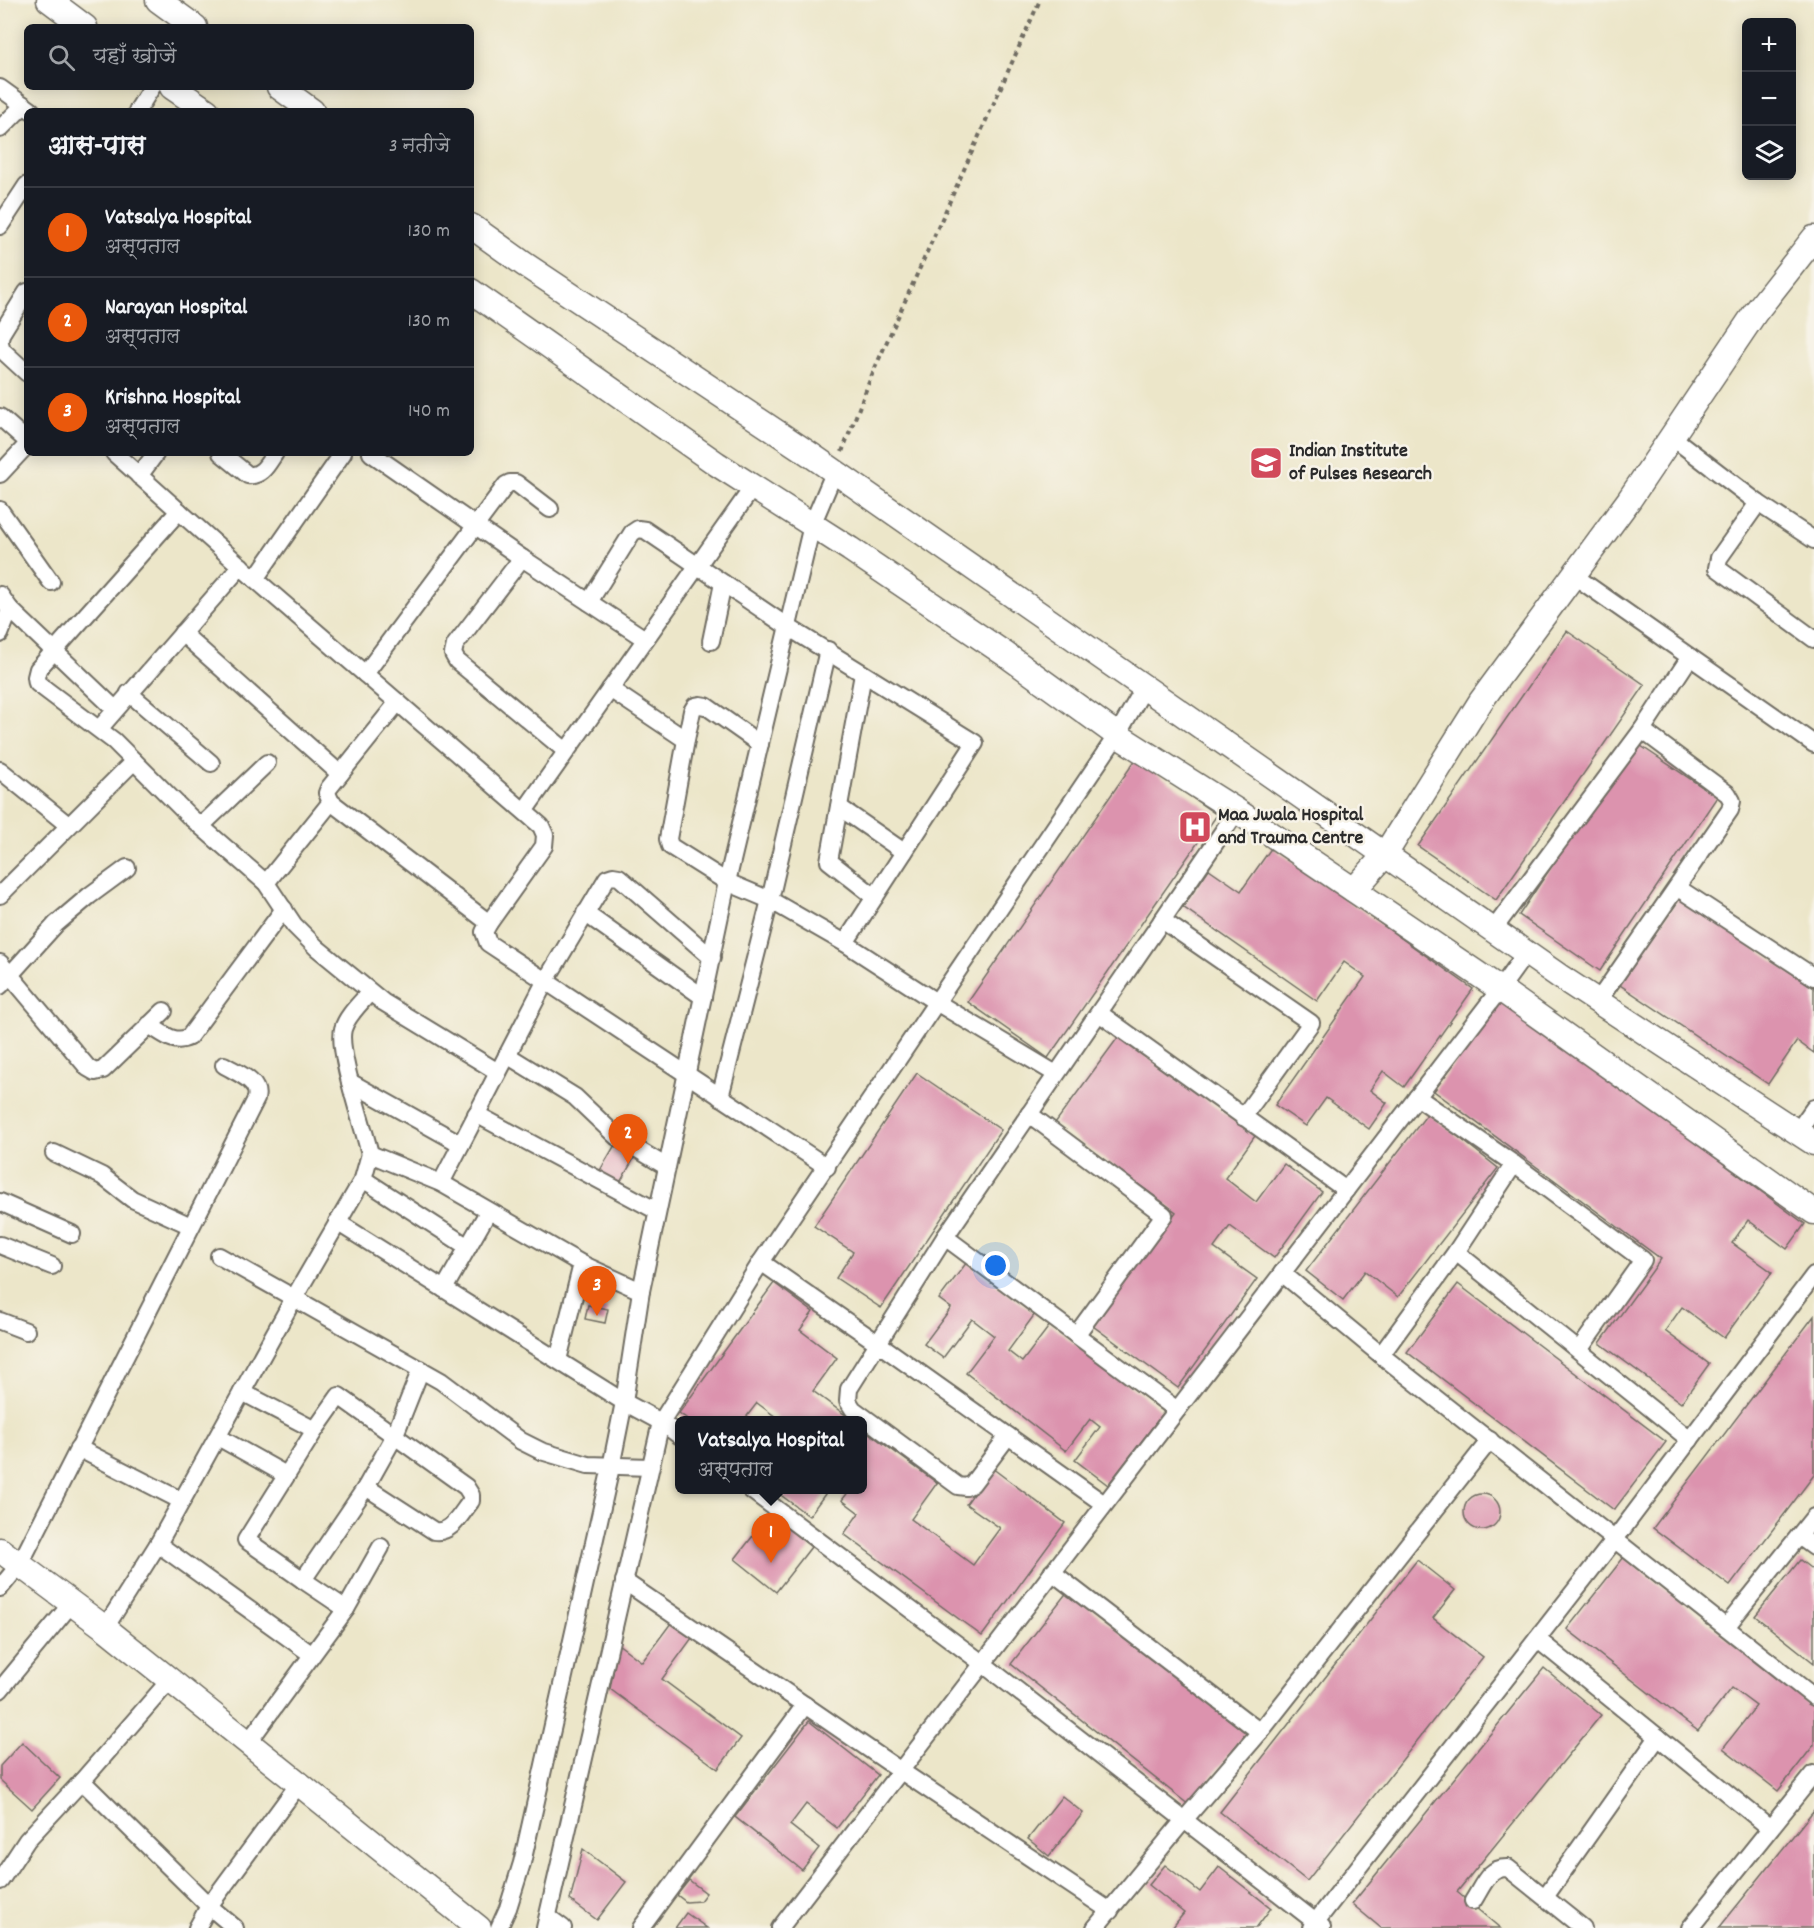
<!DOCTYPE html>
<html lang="hi">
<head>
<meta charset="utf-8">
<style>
	:root { --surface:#171b24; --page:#20242c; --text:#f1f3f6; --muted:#9ea1a6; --line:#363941; --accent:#ea580c }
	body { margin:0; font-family:Dekko,"Playpen Sans Deva",sans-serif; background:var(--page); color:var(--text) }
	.controls { position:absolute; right:18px; top:18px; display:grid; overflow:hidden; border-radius:9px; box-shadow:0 3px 15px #0003 }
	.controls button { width:54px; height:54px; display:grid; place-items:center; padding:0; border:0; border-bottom:2px solid var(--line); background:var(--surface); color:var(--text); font:30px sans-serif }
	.you { position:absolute; left:996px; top:1266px; width:21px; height:21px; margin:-15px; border:4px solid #fff; border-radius:50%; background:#1a73e8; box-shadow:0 0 0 9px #1a73e833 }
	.badge { display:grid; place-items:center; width:39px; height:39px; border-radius:50%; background:var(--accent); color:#fff; font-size:20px; font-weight:700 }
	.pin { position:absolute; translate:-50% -50px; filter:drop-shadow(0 2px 3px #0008) }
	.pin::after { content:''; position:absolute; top:32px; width:21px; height:18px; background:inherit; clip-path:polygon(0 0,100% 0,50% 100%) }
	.popup { position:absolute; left:675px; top:1416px; width:192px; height:78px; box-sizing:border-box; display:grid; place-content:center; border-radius:9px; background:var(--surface); filter:drop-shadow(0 2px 4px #0005); font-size:20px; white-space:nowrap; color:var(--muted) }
	.popup b { font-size:22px; color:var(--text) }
	.popup::after { content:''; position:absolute; left:50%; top:100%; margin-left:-12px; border:12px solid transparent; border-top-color:var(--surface) }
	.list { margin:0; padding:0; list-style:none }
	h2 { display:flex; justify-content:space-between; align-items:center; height:78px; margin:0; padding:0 24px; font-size:26px }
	h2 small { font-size:20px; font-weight:400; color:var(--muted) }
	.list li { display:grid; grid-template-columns:39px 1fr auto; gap:18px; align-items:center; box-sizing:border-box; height:90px; padding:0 24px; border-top:2px solid var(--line) }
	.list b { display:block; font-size:22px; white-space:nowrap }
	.list p { margin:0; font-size:20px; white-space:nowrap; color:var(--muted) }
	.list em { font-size:20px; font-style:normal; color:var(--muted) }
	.icon { flex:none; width:33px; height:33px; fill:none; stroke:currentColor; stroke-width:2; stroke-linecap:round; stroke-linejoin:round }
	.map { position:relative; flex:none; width:1814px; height:1928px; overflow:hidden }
	.search { position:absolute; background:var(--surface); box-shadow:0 3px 15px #0003; left:24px; top:24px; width:450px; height:66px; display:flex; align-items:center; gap:15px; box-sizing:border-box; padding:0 21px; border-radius:9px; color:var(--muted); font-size:22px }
	.panel { position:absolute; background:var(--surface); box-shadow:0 3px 15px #0003; left:24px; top:108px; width:450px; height:348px; border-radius:9px }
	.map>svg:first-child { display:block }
</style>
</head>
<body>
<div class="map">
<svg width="1814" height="1928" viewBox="0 0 1814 1928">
	<rect width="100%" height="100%" fill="#f7f3e8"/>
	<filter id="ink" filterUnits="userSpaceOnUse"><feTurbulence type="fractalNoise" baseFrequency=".0167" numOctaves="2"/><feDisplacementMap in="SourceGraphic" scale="12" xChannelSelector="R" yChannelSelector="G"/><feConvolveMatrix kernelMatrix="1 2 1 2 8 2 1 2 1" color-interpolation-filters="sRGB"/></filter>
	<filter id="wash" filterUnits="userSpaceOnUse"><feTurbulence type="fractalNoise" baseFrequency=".008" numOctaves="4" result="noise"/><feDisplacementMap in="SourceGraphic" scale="24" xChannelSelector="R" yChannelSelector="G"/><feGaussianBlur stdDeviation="1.35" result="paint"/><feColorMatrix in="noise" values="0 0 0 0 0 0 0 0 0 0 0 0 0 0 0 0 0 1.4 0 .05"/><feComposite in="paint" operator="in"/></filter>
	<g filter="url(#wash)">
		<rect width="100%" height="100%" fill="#ece6c9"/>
		<g id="blocks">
			<g fill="#dc93ae">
				<path d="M1567 631 1645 685 1496 900 1418 846Z"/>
				<path d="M1635 742 1717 797 1600 971 1519 915Z"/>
				<path d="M1136 759 1217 815 1048 1058 968 1002Z"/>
				<path d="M1272 847 1473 989 1404 1087 1383 1071 1370 1090 1387 1103 1369 1129 1326 1098 1306 1126 1275 1105 1365 977 1344 962 1317 1001 1183 907 1209 869 1241 891Z"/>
				<path d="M1679 897 1814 988V1053L1797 1041 1768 1084 1620 985Z"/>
				<path d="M1501 999 1805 1224 1787 1249 1748 1220 1732 1243 1772 1272 1724 1338 1682 1307 1665 1331 1709 1364 1681 1403 1600 1343 1661 1259 1434 1091Z"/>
				<path d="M1119 1036 1255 1136 1225 1178 1256 1202 1284 1164 1322 1192 1274 1258 1230 1226 1214 1248 1257 1279 1178 1388 1093 1326 1176 1212 1055 1123Z"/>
				<path d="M917 1073 1001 1130 881 1308 836 1278 853 1252 814 1226Z"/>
				<path d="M1428 1113 1498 1168 1398 1297 1365 1271 1343 1300 1306 1271Z"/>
				<path d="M616 1143 636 1155 618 1186 598 1174Z"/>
				<path d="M967 1262 1035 1314 1008 1351 1022 1362 1050 1325 1164 1412 1108 1485 1075 1460 1100 1427 1090 1419 1066 1451 966 1373 994 1336 972 1319 943 1358 924 1344 951 1308 939 1299Z"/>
				<path d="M774 1283 813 1312 800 1330 837 1358 813 1391 852 1420H780L757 1403 744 1420H689L679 1413Z"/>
				<path d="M1458 1284 1666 1442 1614 1510 1407 1352Z"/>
				<path d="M588 1305 608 1309 605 1323 585 1319Z"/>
				<path d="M1814 1316V1475L1730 1586 1653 1528Z"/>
				<path d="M862 1428 937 1483 911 1519 973 1565 1000 1528 966 1504 992 1468 1065 1523 982 1636 844 1534 859 1513 842 1500 850 1490H862Z"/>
				<path d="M774 1490H828L809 1516Z"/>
				<circle cx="1482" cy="1512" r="18"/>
				<path d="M770 1514 811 1547 776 1592 735 1559Z"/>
				<path d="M1624 1557 1814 1707V1745L1778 1791 1723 1748 1756 1706 1732 1688 1698 1731 1567 1629Z"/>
				<path d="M1417 1560 1455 1590 1433 1618 1483 1657 1307 1881 1220 1812Z"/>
				<path d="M1800 1560 1814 1571V1663L1755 1616Z"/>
				<path d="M1068 1591 1246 1733 1189 1805 1011 1664Z"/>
				<path d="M671 1623 692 1638 662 1679 741 1738 718 1769 610 1689 618 1644 642 1662Z"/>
				<path d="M1544 1668 1601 1715 1457 1892 1500 1928H1381L1352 1904Z"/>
				<path d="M809 1721 878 1775 837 1828 806 1804 790 1825 819 1848 802 1870 735 1817Z"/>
				<path d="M22 1742 60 1778 32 1809 0 1780V1766Z"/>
				<path d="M1062 1796 1083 1813 1049 1856 1028 1839Z"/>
				<path d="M1814 1810V1928H1719Z"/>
				<path d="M583 1849 626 1882 597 1920 570 1900Z"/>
				<path d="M1165 1865 1200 1892 1219 1867 1271 1908 1256 1928H1172L1184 1913 1149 1885Z"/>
				<path d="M689 1880 706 1893 700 1901 686 1902 677 1895Z"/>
				<path d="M686 1913 707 1928H675Z"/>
			</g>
		</g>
	</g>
	<g filter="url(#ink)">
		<use href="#blocks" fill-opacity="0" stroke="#6f6c62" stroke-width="1.5"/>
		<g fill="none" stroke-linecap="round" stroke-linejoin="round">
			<g stroke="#6f6c62" stroke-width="20">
				<g id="street">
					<path d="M0 88 32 111"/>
					<path d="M137 111 152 87"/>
					<path d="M0 129 24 105"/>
					<path d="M0 226 27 185"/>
					<path d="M0 339 1 334 27 292"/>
					<path d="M0 343 2 350 27 373"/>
					<path d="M0 417 27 441"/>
					<path d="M1672 437 1758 503 1814 540"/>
					<path d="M114 453 255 579 541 826 545 835 544 846 489 923 484 932 488 943 827 1167"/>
					<path d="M221 453 248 475C262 477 268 463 275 453"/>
					<path d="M371 453 522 558 645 639"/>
					<path d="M0 474 27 445"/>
					<path d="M139 476 156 453"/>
					<path d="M1758 503 1719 558 1717 568 1814 639"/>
					<path d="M0 510 51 582"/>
					<path d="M179 511 38 669 36 677 37 683 114 741 189 816 266 883 294 925 317 948 383 1002 498 1072"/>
					<path d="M522 558 455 645 453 654 457 661 566 751"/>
					<path d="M1573 575 1814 744"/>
					<path d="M255 579 343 453"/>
					<path d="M0 595 10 609 115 709"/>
					<path d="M589 602 632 533 638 529 645 530 788 627 975 743 845 943 770 900 727 882 670 846 668 839 686 740 692 711 695 706 700 705 706 706 760 744"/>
					<path d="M182 633 340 774"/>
					<path d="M0 634 10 609"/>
					<path d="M711 641 723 583"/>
					<path d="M365 674 506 485 510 483H516L550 509"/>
					<path d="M863 674 829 861 875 897"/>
					<path d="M610 689 686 740"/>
					<path d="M129 693 211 763"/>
					<path d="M398 702 329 788 327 793 331 802 489 923"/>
					<path d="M99 729 241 566"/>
					<path d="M0 770 68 825"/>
					<path d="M839 807 904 852"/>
					<path d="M525 810 753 487"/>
					<path d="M201 826 267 763"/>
					<path d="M266 883 331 802"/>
					<path d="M1678 888 1814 977"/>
					<path d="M0 895 134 761"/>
					<path d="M585 913 703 997"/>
					<path d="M1162 920 1311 1023 1243 1117"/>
					<path d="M1493 930 1642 730 1690 657"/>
					<path d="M845 943 936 1002 1056 1074"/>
					<path d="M0 963 88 1068 95 1072 103 1070 164 1011"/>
					<path d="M0 986 56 924 89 896 127 868"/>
					<path d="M370 992C361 1003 347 1015 343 1029 337 1051 364 1128 370 1154"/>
					<path d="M1598 1001 1730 810 1732 801 1728 794 1642 730"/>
					<path d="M1099 1013 1346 1190"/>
					<path d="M149 1025C163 1033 174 1045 189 1037L284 909"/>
					<path d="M507 1055 575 1097 617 1137 667 1167"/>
					<path d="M350 1082 461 1144"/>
					<path d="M720 1097 770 900 828 650"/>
					<path d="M1417 1097 1514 1164 1643 1260 1579 1350"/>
					<path d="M476 1114 657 1211"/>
					<path d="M1029 1114 1164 1215 1076 1335"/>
					<path d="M1797 1132 1814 1108"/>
					<path d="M54 1153 102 1176 132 1199 191 1226"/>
					<path d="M363 1179 468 1247"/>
					<path d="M441 1183 545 982 607 878 613 876 619 877 712 958"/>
					<path d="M0 1202 72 1234"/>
					<path d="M337 1222 624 1402 661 1422 680 1436"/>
					<path d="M945 1237 1177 1410"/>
					<path d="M0 1245 52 1266"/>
					<path d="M1456 1252 1690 1440"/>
					<path d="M219 1256 294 1298 363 1179 370 1154 441 1183 582 1264 641 1291"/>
					<path d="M761 1262 879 1344 1104 1504"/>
					<path d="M1282 1273 1381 1355 1814 1697"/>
					<path d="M444 1289 488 1212"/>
					<path d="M0 1321 26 1331"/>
					<path d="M1381 1355 1456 1252 1514 1164"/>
					<path d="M558 1360 582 1264"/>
					<path d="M242 1392 315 1430"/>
					<path d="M1008 1436 972 1484 966 1487 958 1486 853 1409 848 1401 849 1389 945 1237 1237 811"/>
					<path d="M218 1437 286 1475"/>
					<path d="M78 1448 182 1501"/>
					<path d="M751 1490 982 1663 1322 1927"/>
					<path d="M1799 1536 1814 1547"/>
					<path d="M158 1544 311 1654"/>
					<path d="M1052 1572 1260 1732"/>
					<path d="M303 1580 246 1540 315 1430 339 1396 466 1487 471 1495V1501C461 1513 452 1534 434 1531L366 1487"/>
					<path d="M624 1581 901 1771 1110 1911"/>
					<path d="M0 1588 20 1564 256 1099C261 1081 237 1073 224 1065"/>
					<path d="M346 1609 303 1580 366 1487 394 1437 421 1369"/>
					<path d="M1726 1627 1814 1517"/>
					<path d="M105 1628 158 1544 294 1298 441 1381 521 1441 541 1451 588 1465 650 1467"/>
					<path d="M1537 1639 1770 1828"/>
					<path d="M0 1690 71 1604"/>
					<path d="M247 1744 346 1609 381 1547"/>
					<path d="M82 1781 209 1906 235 1928"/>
					<path d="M0 1881 27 1840 82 1781 170 1680"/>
					<path d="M1545 1897 1658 1737"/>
					<path d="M1473 1901C1483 1886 1488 1867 1508 1868L1583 1928"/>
					<path d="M548 1917 563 1928"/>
					<path d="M197 1928 209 1906 298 1785"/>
					<path d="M499 1928 508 1908 522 1863 611 1467 624 1402 641 1291 727 882 812 525 834 473"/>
					<path d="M545 1928 661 1422 761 1262 1117 735 1144 688"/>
					<path d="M641 1928 805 1705"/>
					<path d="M780 1928 1500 989 1526 953"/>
					<path d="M1095 1928 1184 1820 1260 1732 1490 1440"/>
					<path d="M1311 1928 1615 1539 1814 1275"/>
					<path d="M1690 1928 1814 1774"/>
				</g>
			</g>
			<g stroke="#6f6c62" stroke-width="27">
				<g id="secondary">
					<path d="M49 0 85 27"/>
					<path d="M158 0 195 27"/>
					<path d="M172 87 207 111"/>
					<path d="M279 87 312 111"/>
					<path d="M471 226 524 264 811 455 1562 978 1814 1143"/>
					<path d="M471 291 717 464 850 549 1005 654 1117 735 1237 811 1500 989 1814 1212"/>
					<path d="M1354 890 1384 856 1481 701 1629 500 1755 313 1814 238"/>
					<path d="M0 1550 105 1628 479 1928"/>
				</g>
			</g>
			<path stroke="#6f6c62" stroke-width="4" stroke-dasharray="4.5 4.5" stroke-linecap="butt" d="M842 452 871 377 1040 0"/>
			<use href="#street" stroke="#fff" stroke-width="16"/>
			<use href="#secondary" stroke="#fff" stroke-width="24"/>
		</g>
	</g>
	<defs>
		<g id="university-square" transform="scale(1.725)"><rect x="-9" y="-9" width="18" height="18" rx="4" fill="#d1495b" stroke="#f7f3e8"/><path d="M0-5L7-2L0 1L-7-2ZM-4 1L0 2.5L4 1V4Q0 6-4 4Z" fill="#fff"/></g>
		<g id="hospital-square" transform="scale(1.725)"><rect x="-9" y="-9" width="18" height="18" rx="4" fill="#d1495b" stroke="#f7f3e8"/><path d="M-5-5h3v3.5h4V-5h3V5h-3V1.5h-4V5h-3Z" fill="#fff"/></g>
	</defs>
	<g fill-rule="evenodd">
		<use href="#university-square" x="1266" y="463"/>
		<use href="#hospital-square" x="1195" y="827"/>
	</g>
	<g text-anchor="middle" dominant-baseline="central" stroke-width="5" stroke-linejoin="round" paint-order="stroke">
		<g font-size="20" font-weight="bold" fill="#2b2b2b" stroke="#f7f3e8" text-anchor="start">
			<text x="1289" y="452">Indian Institute<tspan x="1289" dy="23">of Pulses Research</tspan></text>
			<text x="1218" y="816">Maa Jwala Hospital<tspan x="1218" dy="23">and Trauma Centre</tspan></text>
		</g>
	</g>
</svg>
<div class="controls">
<button>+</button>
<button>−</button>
<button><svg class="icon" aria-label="layers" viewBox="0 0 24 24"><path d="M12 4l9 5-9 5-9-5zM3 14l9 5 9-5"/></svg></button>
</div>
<div class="you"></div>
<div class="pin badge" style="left:771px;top:1563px">1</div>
<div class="popup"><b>Vatsalya Hospital</b>अस्पताल</div>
<div class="pin badge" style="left:628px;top:1164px">2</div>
<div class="pin badge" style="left:597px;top:1316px">3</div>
<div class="search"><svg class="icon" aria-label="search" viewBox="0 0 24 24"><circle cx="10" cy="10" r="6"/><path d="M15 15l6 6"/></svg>यहाँ खोजें</div>
<section class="panel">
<h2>आस-पास<small>3 नतीजे</small></h2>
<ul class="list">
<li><span class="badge">1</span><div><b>Vatsalya Hospital</b><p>अस्पताल</p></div><em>130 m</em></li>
<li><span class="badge">2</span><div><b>Narayan Hospital</b><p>अस्पताल</p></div><em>130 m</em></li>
<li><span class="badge">3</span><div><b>Krishna Hospital</b><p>अस्पताल</p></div><em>140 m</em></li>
</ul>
</section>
</div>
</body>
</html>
